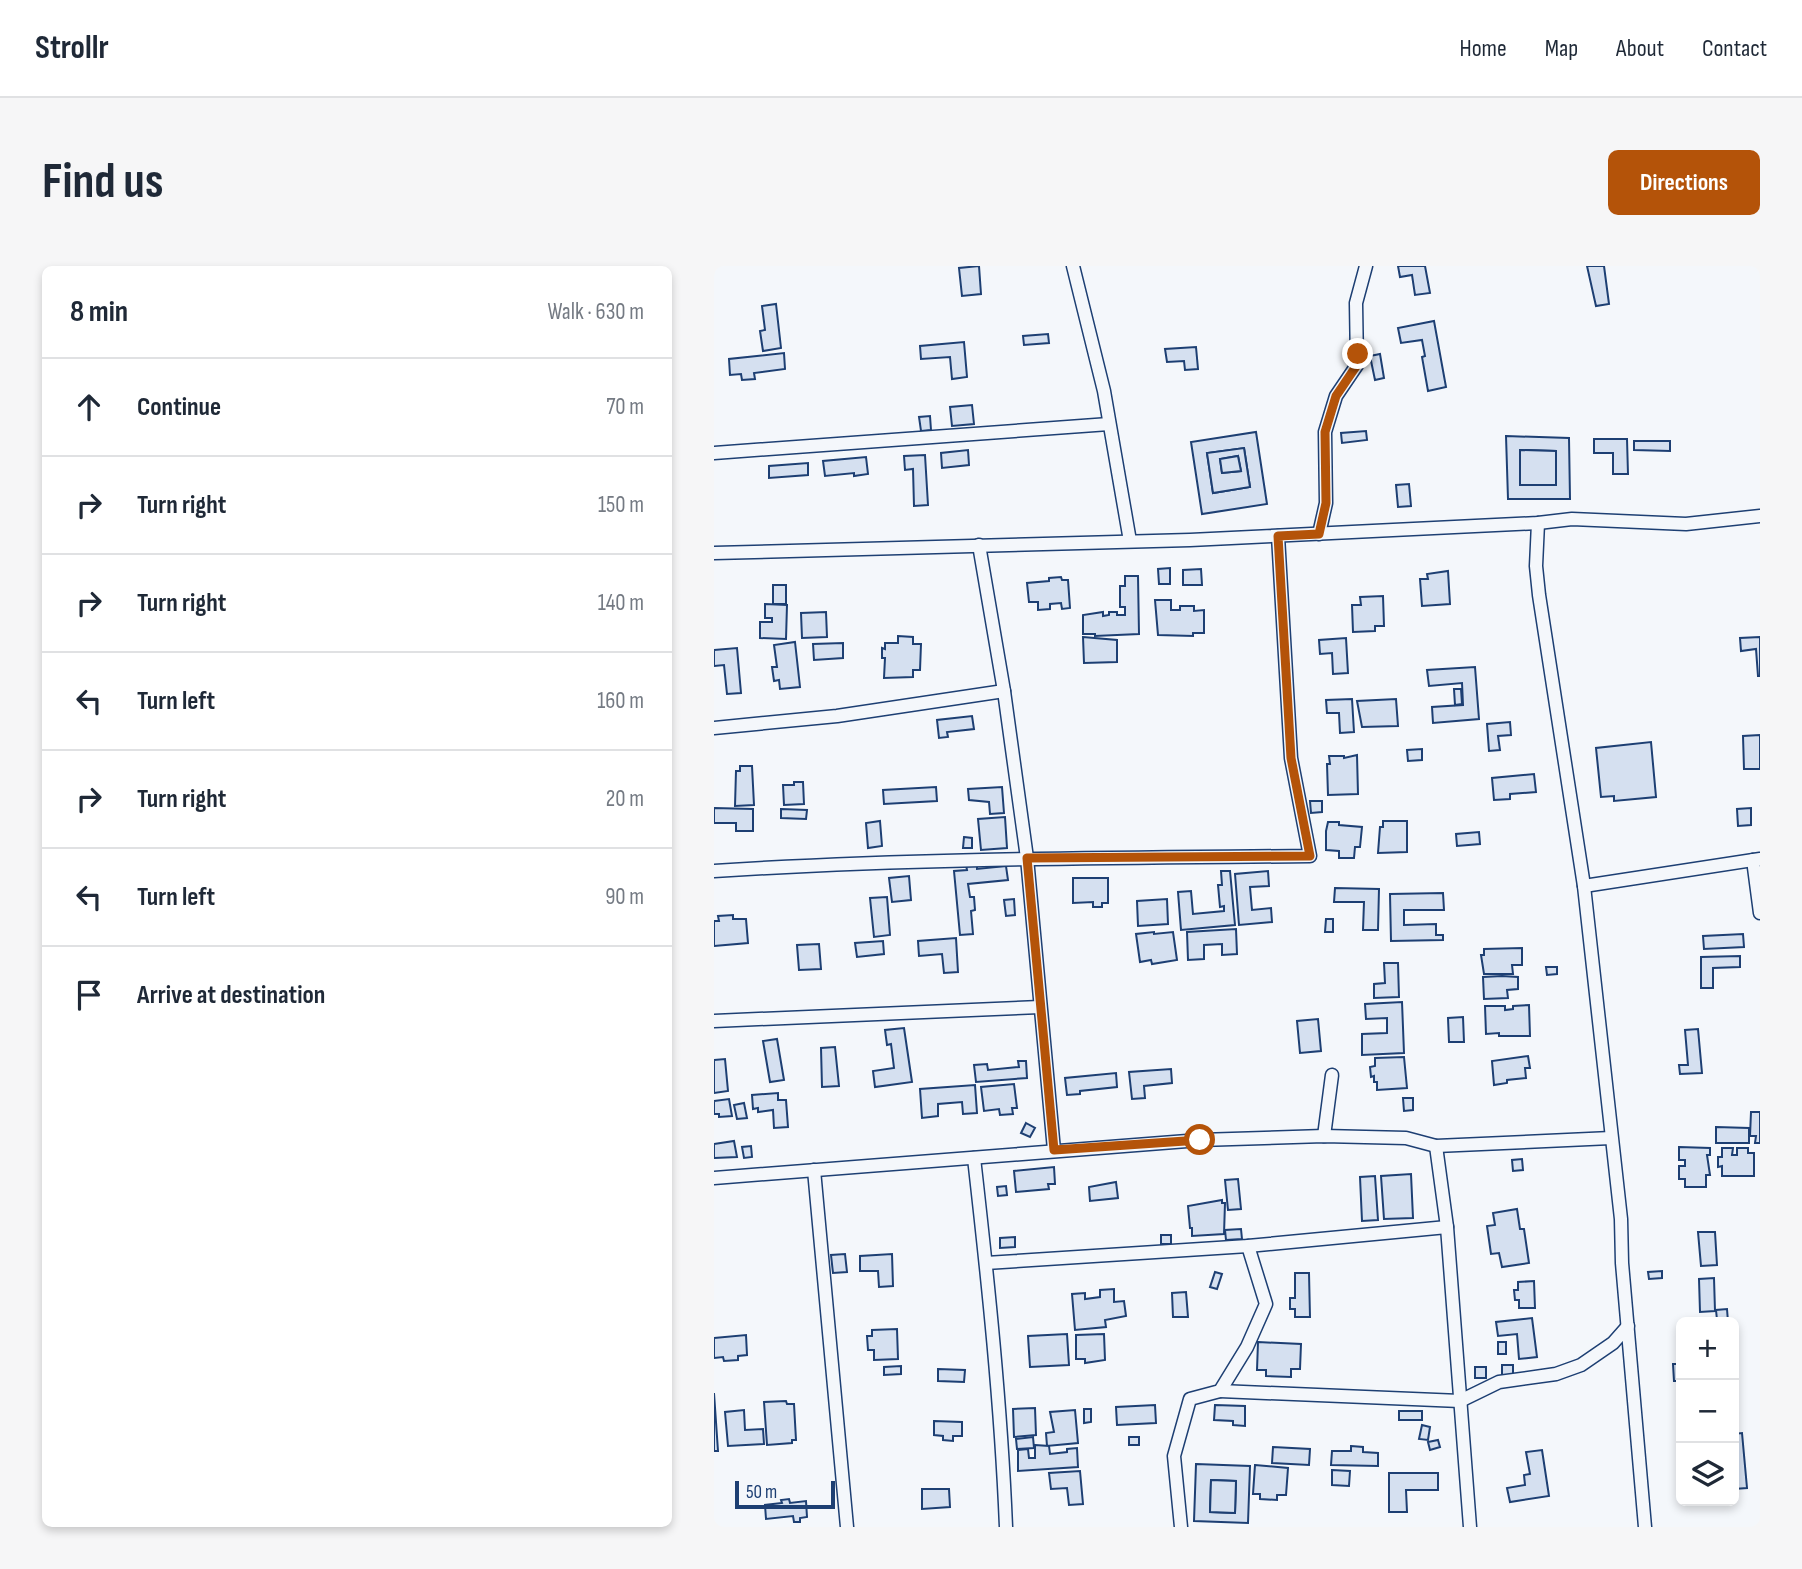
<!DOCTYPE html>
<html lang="en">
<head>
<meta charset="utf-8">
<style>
	:root { --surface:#fff; --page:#f6f6f7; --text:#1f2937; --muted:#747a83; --line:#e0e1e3; --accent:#b45309 }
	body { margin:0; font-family:"Sofia Sans Condensed",sans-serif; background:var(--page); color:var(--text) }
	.controls { position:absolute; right:21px; bottom:21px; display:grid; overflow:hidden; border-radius:10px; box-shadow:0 4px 10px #0003 }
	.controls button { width:63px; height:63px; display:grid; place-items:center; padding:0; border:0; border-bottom:2px solid var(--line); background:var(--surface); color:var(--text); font:35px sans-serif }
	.scale { position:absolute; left:21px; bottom:18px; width:100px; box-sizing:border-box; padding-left:7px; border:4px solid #1d3f73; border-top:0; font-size:19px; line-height:24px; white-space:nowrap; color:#1d3f73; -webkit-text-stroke:5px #f4f7fb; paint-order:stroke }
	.stop { position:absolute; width:21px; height:21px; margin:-16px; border:5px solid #b45309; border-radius:50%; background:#fff }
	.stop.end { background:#b45309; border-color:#fff; box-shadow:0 2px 7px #0008 }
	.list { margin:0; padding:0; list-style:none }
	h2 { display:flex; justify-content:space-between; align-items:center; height:91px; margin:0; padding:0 28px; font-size:30px }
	h2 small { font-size:23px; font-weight:400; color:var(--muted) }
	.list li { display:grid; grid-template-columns:46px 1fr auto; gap:21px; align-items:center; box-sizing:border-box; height:98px; padding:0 28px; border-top:2px solid var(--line) }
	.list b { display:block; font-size:26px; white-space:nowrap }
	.list em { font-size:23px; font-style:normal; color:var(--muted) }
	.icon { flex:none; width:38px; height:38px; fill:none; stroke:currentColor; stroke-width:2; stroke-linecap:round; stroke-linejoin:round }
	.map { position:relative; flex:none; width:1046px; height:1261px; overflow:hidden; border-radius:10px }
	header { display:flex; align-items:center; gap:42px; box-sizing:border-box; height:98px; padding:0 35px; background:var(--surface); border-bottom:2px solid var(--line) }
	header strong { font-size:33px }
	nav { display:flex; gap:38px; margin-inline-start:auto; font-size:24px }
	.intro { display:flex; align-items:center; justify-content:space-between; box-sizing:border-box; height:168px; padding:0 42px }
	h1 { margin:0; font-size:49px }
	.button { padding:18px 32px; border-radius:10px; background:var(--accent); color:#fff; font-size:24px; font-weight:700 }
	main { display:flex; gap:42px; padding:0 42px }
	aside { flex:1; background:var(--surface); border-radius:10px; box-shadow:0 4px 10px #0003 }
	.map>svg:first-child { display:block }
</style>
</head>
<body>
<header>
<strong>Strollr</strong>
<nav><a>Home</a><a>Map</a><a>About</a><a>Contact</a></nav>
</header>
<div class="intro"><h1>Find us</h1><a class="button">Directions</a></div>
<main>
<aside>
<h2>8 min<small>Walk · 630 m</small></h2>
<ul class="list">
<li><svg class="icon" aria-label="ahead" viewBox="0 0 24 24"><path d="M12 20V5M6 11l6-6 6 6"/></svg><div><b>Continue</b></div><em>70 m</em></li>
<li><svg class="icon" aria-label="right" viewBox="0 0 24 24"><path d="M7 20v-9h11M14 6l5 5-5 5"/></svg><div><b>Turn right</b></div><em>150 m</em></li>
<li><svg class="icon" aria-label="right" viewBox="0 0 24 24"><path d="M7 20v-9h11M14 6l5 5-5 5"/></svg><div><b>Turn right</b></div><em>140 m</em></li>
<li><svg class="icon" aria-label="left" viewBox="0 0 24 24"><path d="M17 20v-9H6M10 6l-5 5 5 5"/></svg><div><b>Turn left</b></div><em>160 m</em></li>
<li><svg class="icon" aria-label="right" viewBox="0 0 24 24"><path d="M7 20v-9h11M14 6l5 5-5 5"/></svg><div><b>Turn right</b></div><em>20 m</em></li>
<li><svg class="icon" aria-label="left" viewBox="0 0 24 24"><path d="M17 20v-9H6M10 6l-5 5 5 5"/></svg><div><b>Turn left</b></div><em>90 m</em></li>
<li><svg class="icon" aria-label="arrive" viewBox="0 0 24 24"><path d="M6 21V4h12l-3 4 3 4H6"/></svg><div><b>Arrive at destination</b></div></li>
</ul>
</aside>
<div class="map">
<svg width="1046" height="1261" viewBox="0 0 1046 1261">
	<rect width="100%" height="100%" fill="#f4f7fb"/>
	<g fill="#d5e0f0" stroke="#1d3f73" stroke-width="2" fill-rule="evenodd">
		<path d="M265 0 267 28 248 30 245 2Z"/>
		<path d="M684 0H711L716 27 701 29 698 9 686 11Z"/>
		<path d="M873 0H890L895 38 882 40Z"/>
		<path d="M62 38 67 82 49 85 46 65 51 64 48 40Z"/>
		<path d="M720 55 732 121 714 125 708 91 711 90 708 74 687 77 684 62Z"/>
		<path d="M334 68 335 77 310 79 309 70Z"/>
		<path d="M250 76 253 111 238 113 236 91 207 93 206 80Z"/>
		<path d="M482 81 484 103 471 104 470 95 453 96 451 83Z"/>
		<path d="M70 87 71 103 40 107 41 113 28 114 27 108 16 109 15 93Z"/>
		<path d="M666 88 670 112 661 114 656 90Z"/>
		<path d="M258 139 260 158 238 160 236 141Z"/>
		<path d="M216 150 217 164 207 165 205 151Z"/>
		<path d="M652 165 653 174 628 177 627 167Z"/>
		<path d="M542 166 553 238 488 248 477 176ZM530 182 536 221 499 227 493 187Z"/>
		<path d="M792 170 855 172 856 233H794ZM806 184 842 185V219H806Z"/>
		<path d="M880 173H913L914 208H899V187H880Z"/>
		<path d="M920 175H956V185L920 184Z"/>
		<path d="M530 182 536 221 499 227 493 187ZM524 190 527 205 508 207 506 193Z"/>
		<path d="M254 184 255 199 228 202 227 187Z"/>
		<path d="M806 184 842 185V219H806Z"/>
		<path d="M211 189 214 239 200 240 199 203 191 204 190 190Z"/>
		<path d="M524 190 527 205 508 207 506 193Z"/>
		<path d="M152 191 154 208 140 210V207L111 210 109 195Z"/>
		<path d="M94 197V209L55 212V200Z"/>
		<path d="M695 218 697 240 684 241 682 219Z"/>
		<path d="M456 302V318H445L444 303Z"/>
		<path d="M487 303 488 319H469V304Z"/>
		<path d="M734 305 736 338 708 340 706 313H714L713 308Z"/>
		<path d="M411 310H424L425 368 381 370V368H369V349L389 346V350L395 349V346H403V349H411V341H406V320H411Z"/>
		<path d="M347 311 348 314H354L356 342 348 343 347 337 336 338V343L324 344V336H315L313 317 335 315V312Z"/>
		<rect x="59" y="319" width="13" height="19"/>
		<path d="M669 330 670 360H661V365L639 366 638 339H647L646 331Z"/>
		<path d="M441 334H457V344H466V340H480V345L490 344V367H479V370L444 369Z"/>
		<path d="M51 338 73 339 72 373 46 372V356H58V352H51Z"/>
		<path d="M112 346 113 371 88 372 87 347Z"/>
		<path d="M184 370 199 371V378H207L206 404H199V411L170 412 171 392H168V382L171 383V377H184Z"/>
		<path d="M369 371 403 374V396L370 397Z"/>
		<path d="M1046 371V410H1044L1042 383 1027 385 1026 372Z"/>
		<path d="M632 372 634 407 619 408 618 387 606 388 605 374Z"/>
		<path d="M81 376 86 421 66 423 65 414 60 415 58 401H63L60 379Z"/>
		<path d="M129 377V392L100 394 99 378Z"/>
		<path d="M23 382 27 427 13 428 10 399 0 400V384Z"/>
		<path d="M761 401 765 453 719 457 718 441 749 439 748 417 715 420 713 404Z"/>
		<path d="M740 423H747L748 438 741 439Z"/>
		<path d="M638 433 640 466 626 467 625 447H613L612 434Z"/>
		<path d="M682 433 684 460 648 461 643 435Z"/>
		<path d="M258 450 260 463 233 466 234 471 225 472 223 454Z"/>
		<path d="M796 456 797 469 784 470 786 484 775 485 773 458Z"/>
		<path d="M1046 469V503H1030L1029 470Z"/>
		<path d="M937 476 942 531 900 535V530L887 531 882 482Z"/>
		<path d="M708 483V494L694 495 693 484Z"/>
		<path d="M643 489 644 528 614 529 613 498H616L615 490H630V492Z"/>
		<path d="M26 500H38L40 539 21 540 22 505H26Z"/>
		<path d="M820 508 822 526 796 528V533L780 534 778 512Z"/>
		<path d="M80 516H89L90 538 70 539 69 519H80Z"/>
		<path d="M222 521 223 535 170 538 169 524Z"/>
		<path d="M288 521 290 547 276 548 275 536 255 534 254 523Z"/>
		<path d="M596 535H608V546L597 547Z"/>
		<path d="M0 542 39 543V565H22V557H0Z"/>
		<path d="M1037 542V559L1024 560 1023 543Z"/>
		<path d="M67 543 93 544 92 553 67 552Z"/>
		<path d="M291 551 293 582 267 584 264 553Z"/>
		<path d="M166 555 168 580 154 582 152 557Z"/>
		<path d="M669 555H693V586L664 587 666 561H669Z"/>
		<path d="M614 556H625V559L648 561 646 581H641L640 592H625V585L612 584V565Z"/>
		<path d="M765 566 766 578 743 580 742 568Z"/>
		<path d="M250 571 258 572V582H249Z"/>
		<path d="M252 599H263V603L292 600 294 614 254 618 256 631H260L261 644 257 645 259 668 246 669 240 605 253 604Z"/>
		<path d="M507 605H516L521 659 467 664 464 626 477 625 479 648 510 645V640L506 641 504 619H508Z"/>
		<path d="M554 605 555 620 536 621 538 644 557 642 558 656 525 659 521 608Z"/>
		<path d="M195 610 197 634 178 636 175 612Z"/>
		<path d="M359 612H394V637H388V641H379V636L359 637Z"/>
		<path d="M621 622 665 623 664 664H649L650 636H620Z"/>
		<path d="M729 627 730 644H690V659L722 658V669H729V674L677 675 676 628Z"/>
		<path d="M173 631 176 669 160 671 156 632Z"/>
		<path d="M300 633 301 649 292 650 290 634Z"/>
		<path d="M453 633 454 658 424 660 423 635Z"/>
		<path d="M19 649V653H32L34 677 0 680V655H5L4 650Z"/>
		<path d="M612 653H619V666H611Z"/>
		<path d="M522 663 523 688 508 689V678L490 679V693L474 694 473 666Z"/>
		<path d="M440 666V668L459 666 463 694 438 698 437 694 426 696 422 668Z"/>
		<path d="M1029 668 1030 681 990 683 989 670Z"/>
		<path d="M242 672 244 706 230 707 228 688 205 690 204 675Z"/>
		<path d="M169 675 170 688 143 691 141 677Z"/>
		<path d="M105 678 107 703 85 704 83 679Z"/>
		<path d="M808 682V699H798L799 708H770L767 689H770V683Z"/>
		<path d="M1026 690V701L999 702V722H987V691Z"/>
		<path d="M670 697H684L685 731 660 732V718L671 717Z"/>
		<path d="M832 701H843V708L833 709Z"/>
		<path d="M788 710 804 711V723L793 724 794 732 770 733 769 711Z"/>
		<path d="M688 736 690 787 648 789V768L673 767V752L652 753 651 738Z"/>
		<path d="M815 739 816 770H785V767L772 768 771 740H791V744L799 743V740Z"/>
		<path d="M749 751 750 776H735L734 752Z"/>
		<path d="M604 753 607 785 586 787 583 755Z"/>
		<path d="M190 762 198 816 161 821 159 805 180 802 177 778 173 779 171 764Z"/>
		<path d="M984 763 988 807 966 808 965 799H974L971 764Z"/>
		<path d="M63 773 70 814 56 816 49 775Z"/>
		<path d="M121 781 125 820 108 821 107 782Z"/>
		<path d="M814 790 816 802H811L812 812 793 814V817L780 819 778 795Z"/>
		<path d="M690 791 693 822 663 824V816H660V810L657 811 656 801 661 800V792Z"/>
		<path d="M11 793 14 825 0 827V794Z"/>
		<path d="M304 795H312L313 812 262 816 260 799 273 798 274 804 305 801Z"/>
		<path d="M457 803 458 817 430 820 431 832 418 833 415 806Z"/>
		<path d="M402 807 403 821 366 825V828L353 829 351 812Z"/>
		<path d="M300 818 303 842H298L299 848 286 849 285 843 270 845 267 821Z"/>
		<path d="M261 819 263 847 249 848 248 836 224 838V850L208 852 206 823Z"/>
		<path d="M64 827V834H72L74 861 60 862 59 844 44 846V842L39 843 38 829Z"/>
		<path d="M689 832H699V844L690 845Z"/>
		<path d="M15 833 18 850 5 851V848H0V835Z"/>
		<path d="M30 837 33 852 23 853 20 839Z"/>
		<path d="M1037 846H1046V877H1041L1042 870H1036Z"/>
		<path d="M312 857 321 862 316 871 307 867Z"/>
		<path d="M1002 861 1035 862V877H1002Z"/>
		<path d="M20 875 23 891 0 892V878Z"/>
		<path d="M37 880 38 891 30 892 28 881Z"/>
		<path d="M965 881 996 882V889H993L996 909H992V921H971V913H965V900H971V894H965Z"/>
		<path d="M1008 882H1019L1018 889H1023V882H1034V887H1040V910H1008V900L1004 901V891H1008Z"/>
		<path d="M808 893 809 904 799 905 798 894Z"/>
		<path d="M340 901 341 918H334L335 923 302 926 300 905Z"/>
		<path d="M697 908 699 952 670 953 667 910Z"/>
		<path d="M661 910 664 954 648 955 646 911Z"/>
		<path d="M524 913 527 943 514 944 511 914Z"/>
		<path d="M402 916 404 932 376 935 375 921Z"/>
		<path d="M292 920 293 929 284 930 283 921Z"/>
		<path d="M508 934V937H511L510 968 478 970V962H476L474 940Z"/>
		<path d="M803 943 806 963H810L815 997 788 1001 785 987 777 988 773 960 781 959 779 947Z"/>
		<path d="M527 963 528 973 512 974 511 964Z"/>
		<path d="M984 966H1001L1003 999 987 1000Z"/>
		<rect x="447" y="969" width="10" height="9"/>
		<path d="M301 971V981L286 982V972Z"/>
		<path d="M131 988 133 1006 119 1007 117 989Z"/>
		<path d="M178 988 179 1020 165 1021 164 1005H146V990Z"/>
		<path d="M948 1005V1012L935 1013 934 1006Z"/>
		<path d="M501 1006 508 1008 503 1023 496 1021Z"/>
		<path d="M581 1007H595L596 1051H581V1043H576V1032H581Z"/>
		<path d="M1000 1012 1001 1045 986 1046 985 1013Z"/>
		<path d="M820 1015 821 1042H805V1034H801L800 1024H804V1016Z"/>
		<path d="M400 1023V1036L410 1035 412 1050 391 1054 392 1061 361 1064 358 1028 371 1027V1033L386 1031V1024Z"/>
		<path d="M472 1026 474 1051H459L458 1027Z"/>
		<path d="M1013 1043 1014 1056H978L1003 1054 1002 1044Z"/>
		<path d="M818 1052 823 1091 805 1093 803 1068 784 1070 782 1056Z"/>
		<path d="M183 1063 184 1093 160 1094V1084H154L153 1070H158V1064Z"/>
		<path d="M353 1068 355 1099 316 1101 314 1070Z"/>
		<path d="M390 1068 391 1094 371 1097V1093H362V1069Z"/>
		<path d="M32 1069 33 1089 24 1090V1094L10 1095 9 1091 0 1092V1072Z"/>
		<path d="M544 1076 587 1078 586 1103H577V1111L552 1110V1104H543Z"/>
		<rect x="784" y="1076" width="8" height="12"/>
		<path d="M959 1098H967V1115H960Z"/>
		<rect x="788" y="1099" width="11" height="12"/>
		<path d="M187 1100V1108L170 1109V1101Z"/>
		<rect x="761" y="1101" width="11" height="11"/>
		<path d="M224 1103 251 1104 250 1116 224 1115Z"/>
		<path d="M0 1127 4 1185H0Z"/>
		<path d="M1020 1128H1023L1024 1153H1020Z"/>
		<path d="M72 1135 73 1138H80L82 1174H78V1177L53 1179 50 1136Z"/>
		<path d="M441 1139 442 1157 403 1159 402 1141Z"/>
		<path d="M501 1139 531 1140V1160L519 1159V1155L500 1154Z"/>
		<path d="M321 1142 322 1169 300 1171 299 1143Z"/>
		<path d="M370 1143H377V1156L370 1157Z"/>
		<path d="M30 1144 31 1164 49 1163 50 1178 14 1180 11 1146Z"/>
		<path d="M361 1144 364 1177 333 1180 332 1167 340 1166 336 1146Z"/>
		<rect x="685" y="1145" width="23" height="9"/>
		<path d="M220 1155 248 1156V1170H239V1175L229 1174V1170L220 1169Z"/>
		<path d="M708 1159 716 1161 714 1174 705 1173Z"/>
		<path d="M1028 1167 1033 1222 1020 1223V1168Z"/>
		<path d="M319 1171 320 1182 303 1183 302 1173Z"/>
		<rect x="415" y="1171" width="10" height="8"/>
		<path d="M724 1174 726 1181 716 1184 714 1176Z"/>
		<path d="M321 1179 335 1180 336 1188 353 1186V1183L363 1182 364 1201 304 1205V1184L314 1183 315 1192H321Z"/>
		<path d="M637 1180 649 1181V1186L664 1187V1200L617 1199 618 1185H637Z"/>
		<path d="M559 1181 596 1183 595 1199 558 1197Z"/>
		<path d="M828 1184 835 1230 796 1236 793 1222 811 1219 810 1209 816 1208 812 1186Z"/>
		<path d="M482 1198 536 1200 534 1257 480 1255ZM497 1214 522 1215 521 1247 496 1246Z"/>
		<path d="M541 1199 574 1202 572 1229H563V1234L546 1233V1228H539Z"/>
		<path d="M618 1204 636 1205 635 1220 618 1219Z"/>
		<path d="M366 1205 369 1238 355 1239 353 1222 337 1223 335 1207Z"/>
		<path d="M675 1207H724V1224H692L693 1246H675Z"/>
		<path d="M497 1214 522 1215 521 1247 496 1246Z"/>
		<path d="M208 1223H235L236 1241 208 1243Z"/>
		<path d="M75 1233 76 1237 92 1235 93 1251 86 1252V1256H80L79 1250 52 1253 51 1239 68 1237 67 1234Z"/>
	</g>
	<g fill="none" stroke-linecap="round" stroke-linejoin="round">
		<g stroke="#1d3f73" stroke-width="15">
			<g id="street">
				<path d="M359 0 390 125 416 275"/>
				<path d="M0 187 395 158"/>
				<path d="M824 257 822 300 825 329 870 620 907 953 908 997 931 1261"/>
				<path d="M605 268 612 237 611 166 622 130 643 99 642 37 652 0"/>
				<path d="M265 279 290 425 313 592 340 884"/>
				<path d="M0 287 476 274 824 257 858 253 972 258 1046 250"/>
				<path d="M0 462 123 450 290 425"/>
				<path d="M1039 594 1046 647"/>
				<path d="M0 605C199 592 397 592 596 590L577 492 564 270"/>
				<path d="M870 620 1046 593"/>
				<path d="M0 755 326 741"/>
				<path d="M610 870 618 809"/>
				<path d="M722 880 733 961 756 1261"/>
				<path d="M260 892C274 1015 287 1138 292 1261"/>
				<path d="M100 904 133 1261"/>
				<path d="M0 912 486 874 610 870 692 872 722 880 897 872"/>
				<path d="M272 997 534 980 733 961"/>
				<path d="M506 1125 746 1135 785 1116 842 1108 867 1099 899 1077 914 1060"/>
				<path d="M467 1261 460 1190 476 1133 506 1125 533 1081 552 1038 534 980"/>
			</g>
		</g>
		<use href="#street" stroke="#f4f7fb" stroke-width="12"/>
	</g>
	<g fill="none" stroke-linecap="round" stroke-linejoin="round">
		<path stroke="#b45309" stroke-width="9" d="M486 874 340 884 313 592 596 590 577 492 564 270 605 268 612 237 611 166 622 130 643 99 644 88"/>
	</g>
</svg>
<div class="controls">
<button>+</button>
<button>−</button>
<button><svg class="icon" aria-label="layers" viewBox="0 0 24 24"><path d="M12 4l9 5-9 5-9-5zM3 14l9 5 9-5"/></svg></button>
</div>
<div class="scale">50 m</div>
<div class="stop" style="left:486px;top:874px"></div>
<div class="stop end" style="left:644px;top:88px"></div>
</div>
</main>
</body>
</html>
